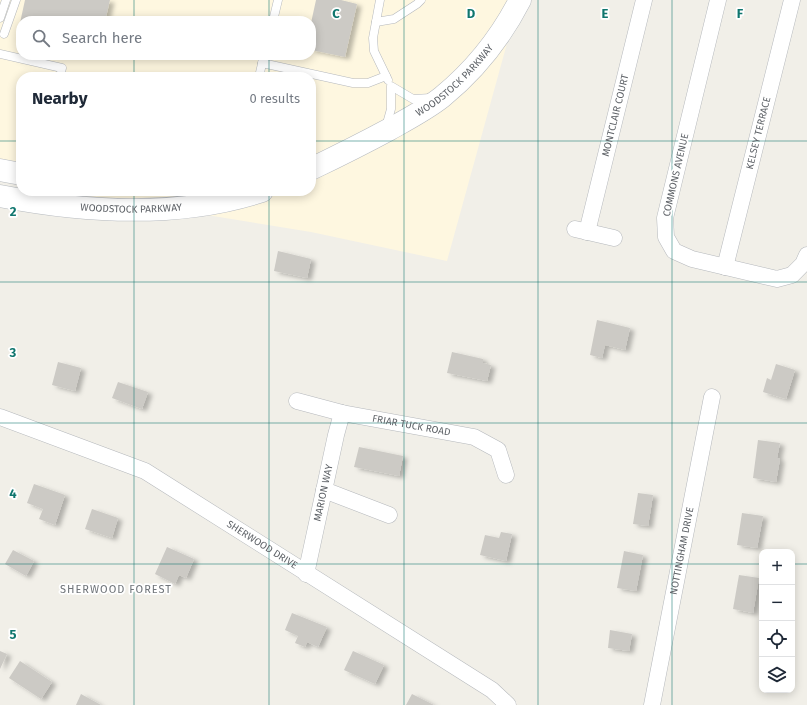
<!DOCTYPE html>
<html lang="en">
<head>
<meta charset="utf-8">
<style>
	:root { --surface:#fff; --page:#f6f6f7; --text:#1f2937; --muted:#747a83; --line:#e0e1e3 }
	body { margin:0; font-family:"Fira Sans",sans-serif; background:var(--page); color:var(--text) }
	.controls { position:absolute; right:12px; bottom:12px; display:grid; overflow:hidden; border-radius:8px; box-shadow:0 2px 10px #0003 }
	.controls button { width:36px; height:36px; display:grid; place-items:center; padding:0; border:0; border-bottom:1px solid var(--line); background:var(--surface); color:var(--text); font:20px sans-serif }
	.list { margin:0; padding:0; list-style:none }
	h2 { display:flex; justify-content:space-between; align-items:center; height:52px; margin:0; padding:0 16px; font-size:17px }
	h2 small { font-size:13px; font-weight:400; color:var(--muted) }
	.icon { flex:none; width:22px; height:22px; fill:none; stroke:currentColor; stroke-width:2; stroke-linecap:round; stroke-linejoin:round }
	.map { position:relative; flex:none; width:807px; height:705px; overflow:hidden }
	.search { position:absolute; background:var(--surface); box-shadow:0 2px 10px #0003; left:16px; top:16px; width:300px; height:44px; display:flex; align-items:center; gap:10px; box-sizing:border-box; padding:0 14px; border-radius:16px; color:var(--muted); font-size:15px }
	.panel { position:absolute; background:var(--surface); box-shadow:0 2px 10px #0003; left:16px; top:72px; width:300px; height:124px; border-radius:16px }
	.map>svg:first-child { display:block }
</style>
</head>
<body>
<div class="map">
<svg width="807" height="705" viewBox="0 0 807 705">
	<defs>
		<filter id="shadow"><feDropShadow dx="4.5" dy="2.5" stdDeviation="2" flood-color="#0004"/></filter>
	</defs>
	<rect width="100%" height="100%" fill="#f1efe8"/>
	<path fill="#fef7e0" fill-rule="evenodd" d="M0 0H519L447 261 311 232 59 191H311V77H21V185L0 181ZM21 21H311V55H21Z"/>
	<g fill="#cccac5" filter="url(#shadow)">
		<path d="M25 0H110L105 21H21V33L18 32Z"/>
		<path d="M316 0H341L357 4 345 57 311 50V23Z"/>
		<path d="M278 251 311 259 307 278 274 271Z"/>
		<path d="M597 320 630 328 625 350 605 345 602 358 590 355Z"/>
		<path d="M452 352 483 359V363L491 365 487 381 447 373Z"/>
		<path d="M58 362 81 368 75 391 52 385Z"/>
		<path d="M776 364 795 370 786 399 763 392 767 378 771 380Z"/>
		<path d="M118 382 148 392 142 409 112 398Z"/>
		<path d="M758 440 780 443 777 458 780 459 776 482 753 478Z"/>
		<path d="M359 447 403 456 399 476 354 467Z"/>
		<path d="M34 484 65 495 55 525 39 519 43 509 27 503Z"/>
		<path d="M638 493 653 495 648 526 633 524Z"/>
		<path d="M92 509 118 518 112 538 85 529Z"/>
		<path d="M742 513 763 516 757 548 737 545Z"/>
		<path d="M501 532 512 534 506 561 480 555 485 535 499 538Z"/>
		<path d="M167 547 194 559 186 578 179 575 175 584 155 574Z"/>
		<path d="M13 550 34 561 26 576 5 564Z"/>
		<path d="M624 551 643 555 636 591 617 588Z"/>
		<path d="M739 575 759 578 753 613 733 609Z"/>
		<path d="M292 613 327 627 318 647 307 642 305 647 295 643 298 636 285 630Z"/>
		<path d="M610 630 632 634 629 651 608 648Z"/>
		<path d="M0 651 7 654 0 669Z"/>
		<path d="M353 651 384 665 375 684 344 670Z"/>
		<path d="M20 661 52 682 41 699 9 678Z"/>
		<path d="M81 694 101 705H76Z"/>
		<path d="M412 694 434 705H406Z"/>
	</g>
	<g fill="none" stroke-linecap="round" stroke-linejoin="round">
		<g stroke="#b5b8bc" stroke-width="9">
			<g id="service">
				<path d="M380 0 373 38 374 51 388 80"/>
				<path d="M0 18 6 0"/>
				<path d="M273 21 278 0"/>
				<path d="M376 22 394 19 417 4 421 0"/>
				<path d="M4 34 16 0"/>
				<path d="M0 54 62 68 60 77"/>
				<path d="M262 63 353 83H368L386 76"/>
				<path d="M259 77 264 55"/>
				<path d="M386 127 391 109V86L413 99 431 98"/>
			</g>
		</g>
		<g stroke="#b5b8bc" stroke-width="17">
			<g id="minor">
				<path d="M718 0 665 218 666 237 674 251 692 259 777 279 792 275 803 264 807 255"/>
				<path d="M575 229 614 238"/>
				<path id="s1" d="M587 232 644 0"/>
				<path id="s2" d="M725 267 792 0"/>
				<path id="s3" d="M297 401 342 413 474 437 498 450 506 475"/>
				<path id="s4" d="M0 417 145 471 492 690 508 705"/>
				<path d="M324 490 389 515"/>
				<path id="s5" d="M306 574 336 435 342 413"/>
				<path id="s6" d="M652 705 712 397"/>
			</g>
		</g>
		<g stroke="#b6babf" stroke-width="23">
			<g id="secondary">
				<path id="s7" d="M311 169C338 156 364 143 390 129 408 119 427 109 442 97 475 70 501 37 520 0"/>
				<path d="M0 170 21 174"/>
				<path id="s8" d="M0 196C83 212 180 218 262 191"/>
			</g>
		</g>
		<use href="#service" stroke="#fff" stroke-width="8"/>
		<use href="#minor" stroke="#fff" stroke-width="16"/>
		<use href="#secondary" stroke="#fff" stroke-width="22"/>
	</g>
	<path fill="none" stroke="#0f766e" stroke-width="1" stroke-opacity="0.55" d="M134 0V21M269 0V21M404 0V705M538 0V705M672 0V705M134 55V77M269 55V77M0 141H21M311 141H807M134 191V705M269 191V705M0 282H807M0 423H807M0 564H762M792 564H807"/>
	<g text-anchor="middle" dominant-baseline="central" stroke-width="3.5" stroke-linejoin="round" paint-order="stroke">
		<g font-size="10" fill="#5f6368" stroke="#fff">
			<text stroke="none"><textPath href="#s7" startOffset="170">WOODSTOCK PARKWAY</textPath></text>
			<text stroke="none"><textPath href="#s1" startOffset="120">MONTCLAIR COURT</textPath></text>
			<text stroke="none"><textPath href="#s2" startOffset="138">KELSEY TERRACE</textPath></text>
			<text transform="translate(676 175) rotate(-77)">COMMONS AVENUE</text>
			<text stroke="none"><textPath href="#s8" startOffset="132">WOODSTOCK PARKWAY</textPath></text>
			<text stroke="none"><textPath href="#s3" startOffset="117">FRIAR TUCK ROAD</textPath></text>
			<text stroke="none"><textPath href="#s5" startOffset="83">MARION WAY</textPath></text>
			<text stroke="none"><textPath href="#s4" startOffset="293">SHERWOOD DRIVE</textPath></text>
			<text stroke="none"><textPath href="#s6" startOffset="157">NOTTINGHAM DRIVE</textPath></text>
		</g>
		<g font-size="11" letter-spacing="1" fill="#70757a" stroke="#fff">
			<text x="116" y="589">SHERWOOD FOREST</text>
		</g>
	</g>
	<g font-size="13" text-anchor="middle" font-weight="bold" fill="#0f766e" stroke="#fff" stroke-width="3.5" stroke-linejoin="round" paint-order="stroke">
		<text x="336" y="18">C</text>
		<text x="471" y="18">D</text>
		<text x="605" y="18">E</text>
		<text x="740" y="18">F</text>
		<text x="13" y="216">2</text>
		<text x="13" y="357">3</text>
		<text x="13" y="498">4</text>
		<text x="13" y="639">5</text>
	</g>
</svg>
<div class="controls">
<button>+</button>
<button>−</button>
<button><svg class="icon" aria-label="locate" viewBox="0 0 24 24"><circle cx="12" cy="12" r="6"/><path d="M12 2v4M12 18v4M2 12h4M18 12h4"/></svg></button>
<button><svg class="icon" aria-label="layers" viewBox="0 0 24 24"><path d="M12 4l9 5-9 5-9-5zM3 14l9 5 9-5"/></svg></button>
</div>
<div class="search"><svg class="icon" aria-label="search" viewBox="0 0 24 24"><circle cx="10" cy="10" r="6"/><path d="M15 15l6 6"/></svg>Search here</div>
<section class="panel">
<h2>Nearby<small>0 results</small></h2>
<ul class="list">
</ul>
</section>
</div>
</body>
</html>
